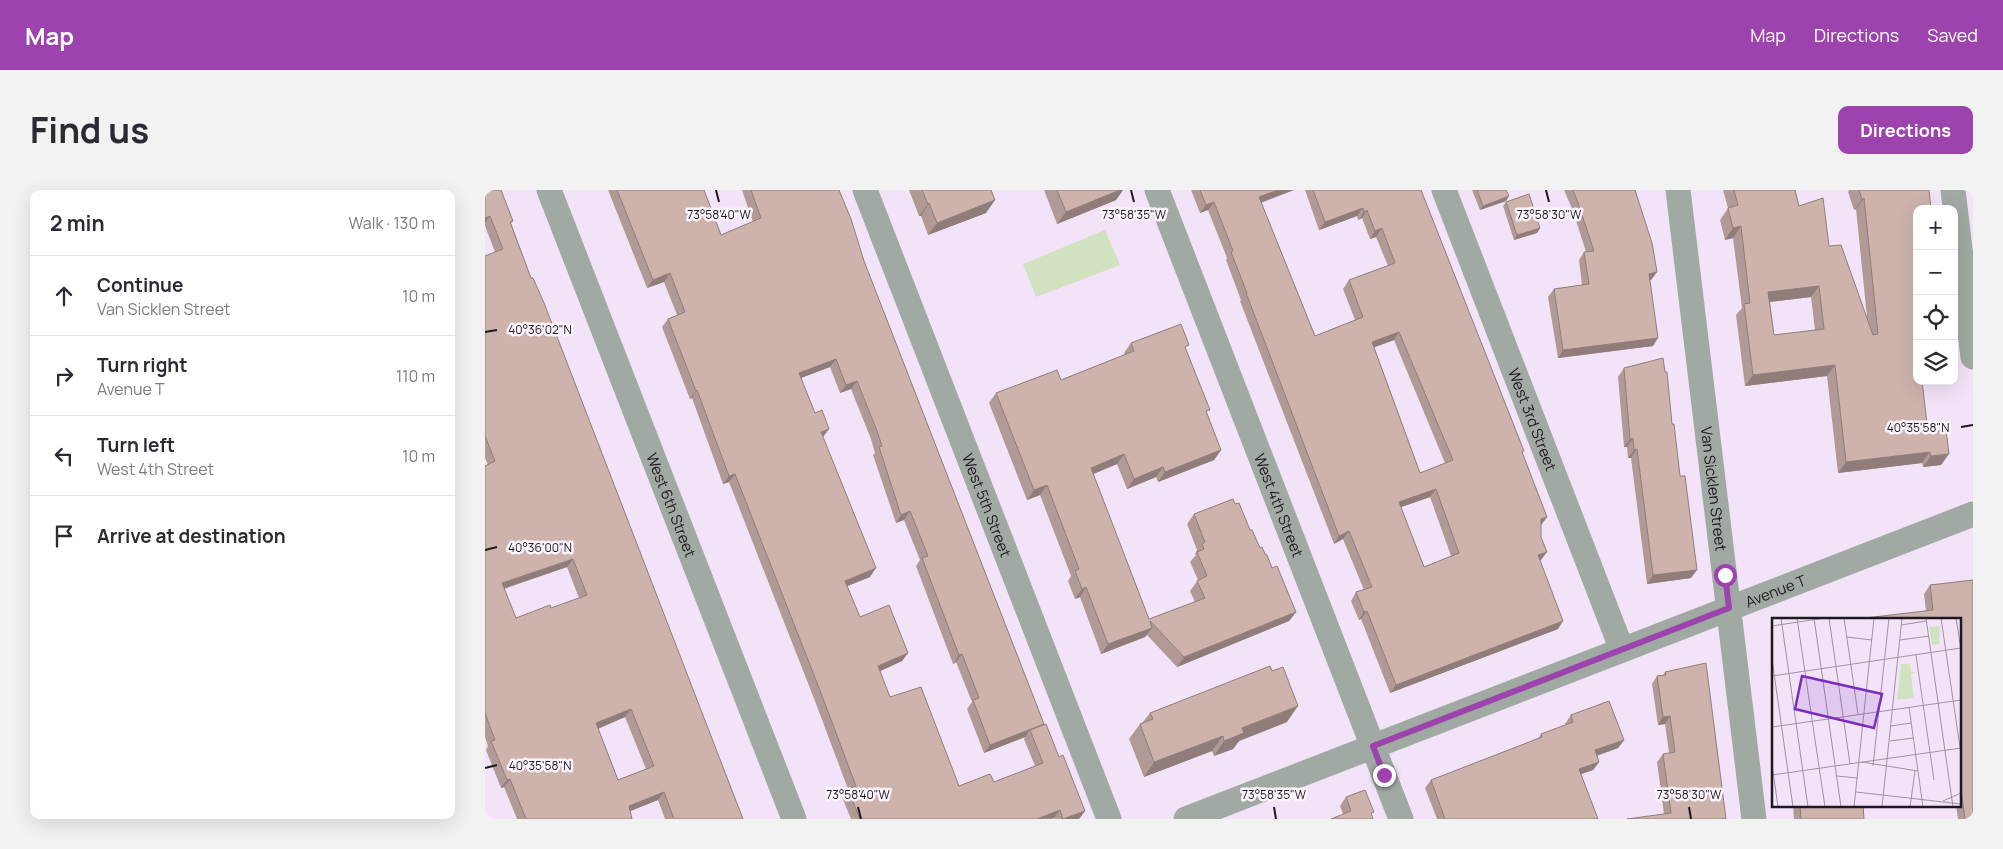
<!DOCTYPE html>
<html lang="en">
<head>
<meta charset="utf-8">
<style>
	:root { --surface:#fff; --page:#f2f2f3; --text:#2b2b33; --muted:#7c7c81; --line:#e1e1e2; --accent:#9d43ae }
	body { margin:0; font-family:Manrope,sans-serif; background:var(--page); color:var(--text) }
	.controls { position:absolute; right:15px; top:15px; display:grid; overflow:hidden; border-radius:10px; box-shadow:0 5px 20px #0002 }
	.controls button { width:45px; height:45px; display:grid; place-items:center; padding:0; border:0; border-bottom:1px solid var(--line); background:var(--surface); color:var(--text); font:25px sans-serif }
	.stop { position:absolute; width:15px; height:15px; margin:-11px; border:4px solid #9d43ae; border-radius:50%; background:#fff }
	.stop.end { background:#9d43ae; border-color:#fff; box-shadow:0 1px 5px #0008 }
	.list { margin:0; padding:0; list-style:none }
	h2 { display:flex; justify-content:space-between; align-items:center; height:65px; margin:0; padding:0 20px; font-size:21px }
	h2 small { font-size:16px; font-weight:400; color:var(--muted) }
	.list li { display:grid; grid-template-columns:32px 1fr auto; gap:15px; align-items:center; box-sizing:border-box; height:80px; padding:0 20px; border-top:1px solid var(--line) }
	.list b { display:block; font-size:19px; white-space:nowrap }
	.list p { margin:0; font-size:16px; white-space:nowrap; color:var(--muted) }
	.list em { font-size:16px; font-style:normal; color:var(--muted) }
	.icon { flex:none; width:28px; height:28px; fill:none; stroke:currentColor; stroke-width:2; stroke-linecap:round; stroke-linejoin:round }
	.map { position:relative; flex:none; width:1488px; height:629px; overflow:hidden; border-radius:10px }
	header { display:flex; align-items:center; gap:30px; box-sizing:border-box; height:70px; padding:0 25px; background:var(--accent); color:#fff }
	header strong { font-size:24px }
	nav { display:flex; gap:28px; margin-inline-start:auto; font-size:18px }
	.intro { display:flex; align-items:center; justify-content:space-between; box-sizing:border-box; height:120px; padding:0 30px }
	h1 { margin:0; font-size:35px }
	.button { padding:12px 22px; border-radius:10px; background:var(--accent); color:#fff; font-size:18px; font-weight:700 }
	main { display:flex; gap:30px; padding:0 30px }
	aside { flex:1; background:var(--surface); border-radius:10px; box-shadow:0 5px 20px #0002 }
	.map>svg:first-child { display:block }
</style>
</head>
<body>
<header>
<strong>Map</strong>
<nav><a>Map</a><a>Directions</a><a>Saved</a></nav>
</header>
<div class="intro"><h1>Find us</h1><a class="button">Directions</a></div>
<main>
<aside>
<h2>2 min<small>Walk · 130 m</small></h2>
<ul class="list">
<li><svg class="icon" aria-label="ahead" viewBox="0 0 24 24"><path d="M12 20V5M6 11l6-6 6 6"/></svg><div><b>Continue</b><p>Van Sicklen Street</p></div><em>10 m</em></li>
<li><svg class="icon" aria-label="right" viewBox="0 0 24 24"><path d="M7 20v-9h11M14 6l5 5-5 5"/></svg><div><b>Turn right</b><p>Avenue T</p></div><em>110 m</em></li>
<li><svg class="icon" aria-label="left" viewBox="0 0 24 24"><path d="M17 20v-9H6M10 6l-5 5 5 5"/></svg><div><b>Turn left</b><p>West 4th Street</p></div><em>10 m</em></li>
<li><svg class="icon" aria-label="arrive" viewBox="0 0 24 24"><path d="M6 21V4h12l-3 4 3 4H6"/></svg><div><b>Arrive at destination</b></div></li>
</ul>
</aside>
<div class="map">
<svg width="1488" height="629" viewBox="0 0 1488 629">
	<rect width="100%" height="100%" fill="#f3e3f8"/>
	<path fill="#d1e2c1" d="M620 40 635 75 551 107 538 74Z"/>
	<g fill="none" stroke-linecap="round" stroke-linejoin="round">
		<g stroke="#a0a9a2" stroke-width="25">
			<path id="s1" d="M64 0 309 629"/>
			<path id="s2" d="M380 0 624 629"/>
			<path id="s3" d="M672 0 916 629"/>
			<path id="s4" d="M959 0 1137 460"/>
			<path id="s5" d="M1193 0 1269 629"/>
			<path d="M1468 0 1488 167"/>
			<path id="s6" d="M701 629 1488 324"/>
		</g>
	</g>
	<g fill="#b19a95" fill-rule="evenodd">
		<path d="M0 0 28 31 26 33 46 88 258 629H180L173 610 145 621 147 629H32L19 597 16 598 1 560 3 556 0 547V276L3 275 0 268V66L10 62 0 36ZM82 377 94 408 66 418 31 428 19 399ZM140 527 161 579 133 590 113 538Z"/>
		<path d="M123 0H219L236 45 268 32 257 0H354L379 71 559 534 558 536 600 621 594 629H570L569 628 568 629H366L357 607 363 599 330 511 244 292 238 294 207 208 205 209 177 137 183 129 192 125 179 92 162 98ZM345 177 355 203 366 199 386 249 390 263 388 265 411 333 419 330 435 370 431 376 468 474 471 472 487 512 482 519 499 563 540 547 539 549 550 576 509 592 474 596 405 507 395 481 417 471 423 463 375 427 362 396 385 387 338 247 316 188Z"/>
		<path d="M424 0H506L501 23 443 45 436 26H434Z"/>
		<path d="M559 0H638L631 10 572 34Z"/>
		<path d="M706 0H809L776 13 830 146 870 130 858 99 864 90 903 76 891 47 885 49 877 28 873 30 872 26 834 40 820 0H936L1062 327 1056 335V370H1055L1073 439 905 503 876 429 874 430 866 411 871 402 879 400 858 349 849 354 755 111 756 110 741 70 742 68 723 20 715 23ZM909 150 960 273 935 283 889 157ZM945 307 966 366 939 377 916 317Z"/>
		<path d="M987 0H1021V11L995 20Z"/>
		<path d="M1079 0H1150L1172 82 1166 90H1165L1168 156 1073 168 1063 107 1069 99 1097 95 1094 70 1099 62H1101L1088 21Z"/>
		<path d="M1238 0H1310L1314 16 1344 56 1382 127 1371 19 1369 20 1363 2 1364 0H1444L1430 98 1432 191 1443 242 1456 275 1438 277 1437 273 1353 283 1342 186 1260 196 1251 125 1257 118 1248 48 1240 50 1235 30 1243 18ZM1326 107 1330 140 1289 145 1285 112Z"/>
		<path d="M1021 12 1055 38 1052 43 1029 50 1018 16Z"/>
		<path d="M646 153 701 159 722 224 736 260 729 270 673 292 671 287 642 299 632 274 608 284 664 429 710 412 705 401 713 390 705 372 711 365 710 364 712 360 702 334 709 324 750 314 775 358 780 364 811 422 804 431 692 477 662 445 660 447 616 464 595 407 590 409 583 391 586 386 555 305 542 310 504 213 511 203 576 190 640 165 639 163Z"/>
		<path d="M1139 178 1187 234 1206 388 1162 394 1146 268H1143L1142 257H1139L1133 187Z"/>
		<path d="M1488 390V629H1473L1471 615H1474V429H1372L1441 421 1439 404 1445 395Z"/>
		<path d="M1288 453V470L1286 455Z"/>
		<path d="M1180 482 1241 629 1179 624 1172 572 1178 564 1184 563 1180 534 1173 535 1167 494 1172 486 1178 485Z"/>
		<path d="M665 523 802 532 754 551 748 559 729 566 727 561 659 587 644 549 655 534 658 532Z"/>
		<path d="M1086 525 1139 550 1133 558 1112 566 1114 572 1108 580 1096 584 1113 629H952L940 598 946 590 1053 549 1056 544 1081 535 1080 534Z"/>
		<path d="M861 607 887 625 858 624 855 616Z"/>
		<path d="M1308 615H1378L1379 629H1309Z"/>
	</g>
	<g fill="#907d79">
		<path d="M635 0H638L631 10 572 34 581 22Z"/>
		<path d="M793 0H809L768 15 774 7Z"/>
		<path d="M1024 6 1021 11 995 20 998 16Z"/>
		<path d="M1379 8 1371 19 1369 20 1377 9Z"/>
		<path d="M510 10 501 23 443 45 452 33Z"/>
		<path d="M729 12 723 20 715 23 721 15Z"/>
		<path d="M444 13 436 26H434L443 14Z"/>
		<path d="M878 18 872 26 834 40 840 32Z"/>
		<path d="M882 20 877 28 873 30 879 22Z"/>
		<path d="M5 26 0 33V28Z"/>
		<path d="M1256 36 1248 48 1240 50 1248 38Z"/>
		<path d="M897 38 891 47 885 49 890 41Z"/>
		<path d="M1055 38 1052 43 1029 50 1032 45Z"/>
		<path d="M1172 82 1166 90 1158 91 1164 84Z"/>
		<path d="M185 83 179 92 162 98 168 90Z"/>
		<path d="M1432 87V98L1421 99 1429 88Z"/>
		<path d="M1334 96 1326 107 1275 113 1283 102Z"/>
		<path d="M914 142 909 150 882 160 887 152Z"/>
		<path d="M1173 148 1168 156 1073 168 1078 160Z"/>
		<path d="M351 169 345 177 308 191 314 183Z"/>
		<path d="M1350 175 1342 186 1260 196 1268 185Z"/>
		<path d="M372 191 366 199 355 203 361 195Z"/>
		<path d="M212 200 207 208 205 209 211 201Z"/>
		<path d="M344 239 338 247 336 242Z"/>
		<path d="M1148 248 1142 257H1139L1145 249Z"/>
		<path d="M1152 259 1146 268H1143L1149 260Z"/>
		<path d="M736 260 729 270 673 292 680 282Z"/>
		<path d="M1445 262 1437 273 1353 283 1361 272Z"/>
		<path d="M639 264 632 274 599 288 606 278Z"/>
		<path d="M1464 264 1456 275 1438 277 1446 266Z"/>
		<path d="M678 277 671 287 642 299 649 289Z"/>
		<path d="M250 284 244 292 238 294 244 286Z"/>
		<path d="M562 295 555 305 542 310 549 300Z"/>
		<path d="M951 299 945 307 908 320 914 312Z"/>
		<path d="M425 321 419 330 411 333 416 325Z"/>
		<path d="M1062 327 1056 335V329Z"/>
		<path d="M864 341 858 349 849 354 854 346Z"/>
		<path d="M1062 362 1056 370 1047 373 1053 365Z"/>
		<path d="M88 369 82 377 11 401 17 393Z"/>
		<path d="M391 378 385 387 355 399 360 391Z"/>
		<path d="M1212 380 1206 388 1162 394 1168 385Z"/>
		<path d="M601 397 595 407 590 409 597 399Z"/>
		<path d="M882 421 876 429 874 430 879 422Z"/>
		<path d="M811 422 804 431 692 477 699 467Z"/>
		<path d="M1078 431 1073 439 905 503 911 495Z"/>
		<path d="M667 438 660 447 616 464 623 454Z"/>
		<path d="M423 463 417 471 387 485 393 476Z"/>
		<path d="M477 464 471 472 468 474 474 465Z"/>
		<path d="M813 516 802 532 754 551 748 559 729 566 739 551 757 538Z"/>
		<path d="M146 519 140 527 106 542 111 533Z"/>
		<path d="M1185 526 1180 534 1173 535 1178 527Z"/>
		<path d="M559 534 553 542 545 540 540 547 499 563 505 555Z"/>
		<path d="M738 546 727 561 659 587 669 572Z"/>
		<path d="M1139 550 1133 558 1104 568 1110 560Z"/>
		<path d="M1114 572 1108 580 1088 587 1094 579Z"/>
		<path d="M25 589 19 597 16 598 22 590Z"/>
		<path d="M179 602 173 610 138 624 144 616Z"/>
		<path d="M575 620 569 628 552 629Z"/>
		<path d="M600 621 594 629H578Z"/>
	</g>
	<g fill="#ceb3ad" stroke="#907d79" fill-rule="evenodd">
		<path d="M0 0H16L28 31 25 32 46 88H48L59 113 258 629H189L179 602 144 616 147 629H41L25 589 22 590 6 551 10 550 0 523V276L10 271 0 246V66L18 59 5 26 0 28ZM88 369 102 405 66 418 65 415 31 428 17 393ZM146 519 169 576 133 590 111 533Z"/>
		<path d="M132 0H219L236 45 276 28 266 0H354L366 29 379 71 559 534 505 555 488 510 494 508 477 464 474 465 437 368 443 366 425 321 416 325 394 257 397 256 392 241 372 191 361 195 351 169 314 183 330 223 337 220 344 239 336 242 391 378 360 391 375 427 404 415 423 463 393 476 405 507 436 497 474 596 505 584 509 592 558 573 545 540 561 534 574 567 578 565 600 621 578 629 575 620 552 629H375L363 599 371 596 336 503 250 284 244 286 212 200 211 201 183 129 200 122 185 83 168 90Z"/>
		<path d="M437 0H506L510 10 452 33 444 13 443 14Z"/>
		<path d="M572 0H635L581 22Z"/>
		<path d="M715 0H793L774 7 830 146 878 127 864 90 910 73 897 38 890 41 882 20 879 22 878 18 840 32 828 0H936L1039 261 1037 262 1062 327 1056 329V347L1062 362 1053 365 1078 431 911 495 882 421 879 422 871 402 887 397 864 341 854 346 761 103H762L746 62 748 61 729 12 721 15ZM914 142 968 270 935 283 887 152ZM951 299 974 363 939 377 914 312Z"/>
		<path d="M992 0H1021L1024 6 998 16Z"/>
		<path d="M1088 0H1150L1167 53 1172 82 1164 84 1173 148 1078 160 1069 99 1104 94 1099 62 1109 61 1093 13Z"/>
		<path d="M1249 0H1310L1314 16 1338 8 1344 56 1356 55 1388 145 1393 144 1379 8 1377 9 1374 0H1444L1446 19H1432V87L1429 88 1432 115V191H1437L1443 242 1461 240 1464 264 1446 266 1445 262 1361 272 1350 175 1268 185 1259 114 1265 113 1256 36 1248 38 1243 18 1253 15ZM1334 96 1339 139 1289 145 1283 102Z"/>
		<path d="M1044 4 1055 38 1032 45 1021 12Z"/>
		<path d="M696 134 704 155 700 157 725 220 721 221 736 260 680 282 678 277 649 289 639 264 606 278 664 429 720 408 712 391 722 386 712 362 719 359 717 354 720 352 709 324 748 309 750 314 754 313 765 340H767L775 358 777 357 780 364 782 365 787 378 792 376 811 422 699 467 665 431 667 438 623 454 601 397 597 399 590 381 594 379 562 295 549 300 511 203 572 180 576 190 649 161 646 153Z"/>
		<path d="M1178 168 1180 182H1182L1187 234H1189L1195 286H1200L1212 380 1168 385 1152 259 1149 260 1148 248 1145 249 1139 178Z"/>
		<path d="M1488 390V629H1480L1474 584V429H1372L1448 420 1445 395Z"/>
		<path d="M1221 473 1241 629H1142L1186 623 1178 564 1190 562 1185 526 1178 527 1172 486 1181 485 1180 482Z"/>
		<path d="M785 476 787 481 798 477 813 516 757 538 759 543 739 551 738 546 669 572 655 534 668 529 665 523Z"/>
		<path d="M1124 511 1139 550 1110 560 1114 572 1094 579 1113 629H960L946 590 1057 547 1056 544 1088 532 1086 525Z"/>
		<path d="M880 600 889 622 886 623 888 629H846L866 621 861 607Z"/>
		<path d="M1315 615H1378L1379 629H1316Z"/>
	</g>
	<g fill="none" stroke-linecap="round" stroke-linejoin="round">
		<path stroke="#9d43ae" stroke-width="6" d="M899 585 888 556 1244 418 1240 385"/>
	</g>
	<path fill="none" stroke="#1e1820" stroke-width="2" d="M231 0 234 12M646 0 649 12M1061 0 1064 12M0 142 12 140M1476 237 1488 235M0 360 12 357M0 578 12 575M373 617 376 629M789 617 791 629M1204 617 1206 629"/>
	<g text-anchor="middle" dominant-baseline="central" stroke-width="5" stroke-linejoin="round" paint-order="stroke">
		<g font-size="15" fill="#1e1820" stroke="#fbf4fc">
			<text stroke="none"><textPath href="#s4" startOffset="246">West 3rd Street</textPath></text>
			<text stroke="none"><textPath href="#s5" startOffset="301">Van Sicklen Street</textPath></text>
			<text stroke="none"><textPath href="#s1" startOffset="338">West 6th Street</textPath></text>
			<text stroke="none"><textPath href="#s3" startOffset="338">West 4th Street</textPath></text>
			<text stroke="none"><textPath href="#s2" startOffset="338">West 5th Street</textPath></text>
			<text stroke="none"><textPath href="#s6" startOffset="632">Avenue T</textPath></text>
		</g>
	</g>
	<g transform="translate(1287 428)">
		<rect width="189" height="189" fill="#f3e3f8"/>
		<path d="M168 8 167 26 160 27 157 9ZM129 46H138L139 54H144L139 56 142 80 125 82Z" fill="#d1e2c1"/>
		<path fill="none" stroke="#9e92a2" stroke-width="1" d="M9 0 36 189M25 0 53 189M42 0 69 189M57 0 78 146M72 0 86 96M154 0 181 189M169 0 189 136M184 0 189 32M129 7 154 3M0 8 53 0M75 19 100 22M128 22 157 18M144 37 162 162M0 41 21 189M0 58 189 30M137 89 151 189M119 108 139 105M0 109 189 82M118 123 141 120M90 144 146 153M0 146 6 189M101 148 117 0M0 157 189 130M65 158 85 160M84 174 189 186M171 183 189 175M82 189 102 0M110 189 130 0M138 189 143 153"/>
		<path fill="#7b2cbf" fill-opacity="0.15" stroke="#7b2cbf" stroke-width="2.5" d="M30 58 110 76 102 110 23 91Z"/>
		<rect width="189" height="189" fill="none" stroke="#1e1820" stroke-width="2.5"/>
	</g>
	<g font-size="12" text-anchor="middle" fill="#1e1820" stroke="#fbf4fc" stroke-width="5" stroke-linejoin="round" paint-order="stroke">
		<text x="234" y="29">73°58'40"W</text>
		<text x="649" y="29">73°58'35"W</text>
		<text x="1064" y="29">73°58'30"W</text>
		<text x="55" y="144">40°36'02"N</text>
		<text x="1433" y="242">40°35'58"N</text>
		<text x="55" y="362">40°36'00"N</text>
		<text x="55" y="580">40°35'58"N</text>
		<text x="373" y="609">73°58'40"W</text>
		<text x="789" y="609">73°58'35"W</text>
		<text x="1204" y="609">73°58'30"W</text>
	</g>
</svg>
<div class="controls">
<button>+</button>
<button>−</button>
<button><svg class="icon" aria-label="locate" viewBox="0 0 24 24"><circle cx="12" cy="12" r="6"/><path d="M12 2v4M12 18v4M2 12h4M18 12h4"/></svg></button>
<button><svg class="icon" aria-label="layers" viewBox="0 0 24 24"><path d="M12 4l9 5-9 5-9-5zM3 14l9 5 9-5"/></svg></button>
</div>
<div class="stop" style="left:1240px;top:385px"></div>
<div class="stop end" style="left:899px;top:585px"></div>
</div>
</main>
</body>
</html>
